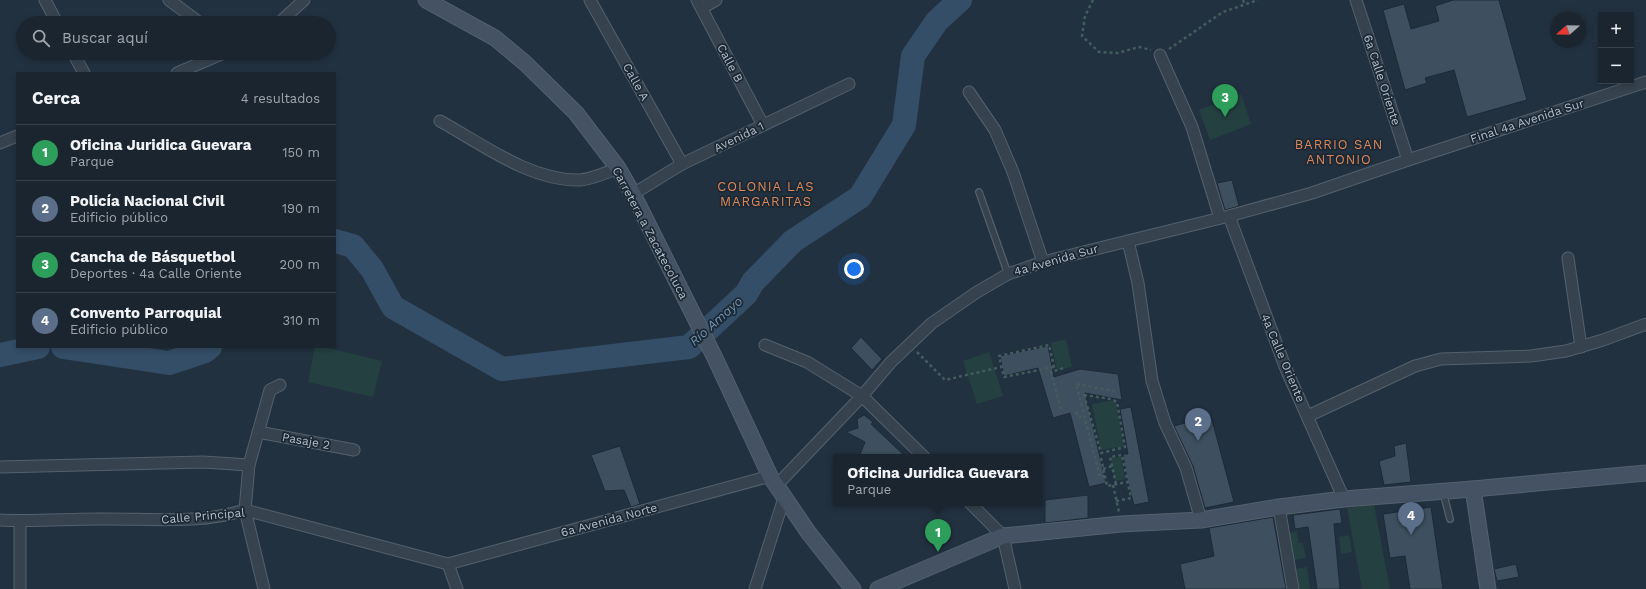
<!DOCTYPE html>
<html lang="es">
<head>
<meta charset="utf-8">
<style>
	:root { --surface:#1a2530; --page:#27313c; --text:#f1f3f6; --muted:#9fa5ab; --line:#38424c; --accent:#ea580c }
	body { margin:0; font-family:"Work Sans",sans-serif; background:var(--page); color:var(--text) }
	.controls { position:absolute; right:12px; top:12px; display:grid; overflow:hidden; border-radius:0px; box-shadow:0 2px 6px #0003 }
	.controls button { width:36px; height:36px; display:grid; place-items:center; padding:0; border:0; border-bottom:1px solid var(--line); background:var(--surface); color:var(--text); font:20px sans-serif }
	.compass { position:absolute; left:1550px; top:12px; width:36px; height:36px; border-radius:50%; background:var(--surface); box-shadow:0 2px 6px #0003; rotate:250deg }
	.you { position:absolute; left:854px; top:269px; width:14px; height:14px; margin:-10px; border:3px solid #fff; border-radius:50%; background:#1a73e8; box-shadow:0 0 0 6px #1a73e833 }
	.badge { display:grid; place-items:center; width:26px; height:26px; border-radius:50%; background:var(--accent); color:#fff; font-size:13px; font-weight:700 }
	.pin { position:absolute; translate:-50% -33px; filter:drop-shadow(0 1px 2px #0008) }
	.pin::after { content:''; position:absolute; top:21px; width:14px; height:12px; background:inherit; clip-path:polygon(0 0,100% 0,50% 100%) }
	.popup { position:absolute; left:833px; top:454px; width:210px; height:52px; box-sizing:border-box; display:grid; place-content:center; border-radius:0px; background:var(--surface); filter:drop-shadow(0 1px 3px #0005); font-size:13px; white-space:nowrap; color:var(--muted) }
	.popup b { font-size:15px; color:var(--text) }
	.popup::after { content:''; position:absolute; left:50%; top:100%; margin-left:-8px; border:8px solid transparent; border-top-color:var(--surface) }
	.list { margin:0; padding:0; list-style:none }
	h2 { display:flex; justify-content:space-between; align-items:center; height:52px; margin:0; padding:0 16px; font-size:17px }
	h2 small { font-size:13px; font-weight:400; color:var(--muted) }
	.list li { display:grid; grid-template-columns:26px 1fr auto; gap:12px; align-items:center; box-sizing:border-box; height:56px; padding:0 16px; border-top:1px solid var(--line) }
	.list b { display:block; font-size:15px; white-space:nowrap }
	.list p { margin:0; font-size:13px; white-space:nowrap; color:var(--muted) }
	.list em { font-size:13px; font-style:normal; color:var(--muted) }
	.icon { flex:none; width:22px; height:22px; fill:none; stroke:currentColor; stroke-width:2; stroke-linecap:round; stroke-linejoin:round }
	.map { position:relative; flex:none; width:1646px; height:589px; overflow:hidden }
	.search { position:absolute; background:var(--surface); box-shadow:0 2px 6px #0003; left:16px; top:16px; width:320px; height:44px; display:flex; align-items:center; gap:10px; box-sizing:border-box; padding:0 14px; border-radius:22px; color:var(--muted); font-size:15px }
	.panel { position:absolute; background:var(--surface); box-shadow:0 2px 6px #0003; left:16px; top:72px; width:320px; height:276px; border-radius:0px }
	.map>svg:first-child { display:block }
</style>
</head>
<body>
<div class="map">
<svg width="1646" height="589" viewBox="0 0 1646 589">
	<rect width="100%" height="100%" fill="#223140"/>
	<g fill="#244041">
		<path d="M1241 94 1251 124 1210 140 1199 110Z"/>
		<path d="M1066 339 1072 367 1057 370 1051 343Z"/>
		<path d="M315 347H324L382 361 373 397 308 382Z"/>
		<path d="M989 352 1003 396 977 404 963 361Z"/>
		<path d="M1115 400 1124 446 1101 450 1092 404Z"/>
		<path d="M1121 457 1125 479 1115 481 1111 458Z"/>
		<path d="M1374 505 1390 589H1362L1347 508Z"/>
		<path d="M1297 531 1299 543H1303L1306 558 1294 560 1289 533Z"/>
		<path d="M1349 535 1352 552 1341 554 1339 537Z"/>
		<path d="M1307 567 1310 589H1298L1295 569Z"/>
	</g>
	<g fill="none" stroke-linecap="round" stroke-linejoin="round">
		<g stroke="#344e68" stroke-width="24">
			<path d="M335 241 353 246 372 269 393 307 502 369 689 347 746 294 753 282 793 241 860 197 904 125 913 56 937 21 960 0"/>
			<path d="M63 347 169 363 205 351 210 347"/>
			<path d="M0 355 38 347"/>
		</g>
	</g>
	<g fill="#3e505f" stroke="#1d2a36">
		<path d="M1453 0H1499L1527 100 1467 117 1454 70 1425 78 1427 83 1405 90 1383 10 1404 4 1411 29 1439 21 1435 6Z"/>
		<path d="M1232 180 1239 206 1225 210 1217 183Z"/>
		<path d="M861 337 882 359 872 370 851 348Z"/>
		<path d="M1048 346 1054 377 1080 369 1118 374 1122 400 1085 393 1106 483 1089 487 1070 413 1053 418 1038 368 1004 376 1000 356Z"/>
		<path d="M1131 407 1149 502 1134 505 1127 479 1123 454H1128L1120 409Z"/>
		<path d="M864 415 873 422 871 424 906 457H859L865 442 846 432 858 428 857 419Z"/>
		<path d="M1211 416 1234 502 1205 508 1193 466 1174 426Z"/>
		<path d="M1406 443 1411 482 1384 485 1379 461 1395 456 1394 446Z"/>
		<path d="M620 446 640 504 631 507 624 490 605 491 591 455Z"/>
		<path d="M1088 495V518L1045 523V500Z"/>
		<path d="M1431 507 1443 589H1410L1405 556 1390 558 1383 514Z"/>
		<path d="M1340 509 1342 523 1334 524 1340 589H1317L1308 527 1295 529 1293 515Z"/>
		<path d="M1273 517 1286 589H1185L1180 564 1214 556 1209 528Z"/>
		<path d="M1516 564 1519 577 1497 581 1494 569Z"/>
	</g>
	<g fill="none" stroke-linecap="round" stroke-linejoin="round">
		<g stroke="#54616d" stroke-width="8">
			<g id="lane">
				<path d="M979 192 1008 274"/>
				<path d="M1443 492 1450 519"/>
			</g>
		</g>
		<g stroke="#54616d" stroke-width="13">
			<g id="street">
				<path d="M45 0 57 23"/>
				<path d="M169 0 200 23"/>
				<path d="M590 0 682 164"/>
				<path d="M697 0 763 125"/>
				<path d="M1356 0 1408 160"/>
				<path d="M702 8 716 0"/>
				<path d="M279 23 304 0"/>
				<path d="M73 53 84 73"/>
				<path d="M1160 55 1192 127 1220 218"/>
				<path d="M177 73 224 53"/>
				<path d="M969 92 995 130 1013 172 1043 262"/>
				<path d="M440 121C482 144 530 181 580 180 592 179 606 173 618 168"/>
				<path d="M0 143 17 136"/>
				<path d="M633 194 682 164 849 84"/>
				<path d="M1229 216 1286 369 1344 499"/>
				<path d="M1128 241 1138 283 1152 381 1165 423 1186 468 1201 520"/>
				<path d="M1568 258 1581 347"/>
				<path d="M765 345 807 362 862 396 924 457"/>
				<path d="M1308 416 1415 366 1441 359 1531 356 1566 351 1603 340 1646 324"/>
				<path d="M258 432 354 450"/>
				<path d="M0 467 203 462 249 465"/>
				<path d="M776 486 862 396 891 362 932 323 977 292 1008 274 1043 262 1229 216 1312 193 1408 160 1646 82"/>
				<path d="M970 503 1003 536 1015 589"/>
				<path d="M1279 507 1293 589"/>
				<path d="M0 520C33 522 65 519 98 519 147 518 198 525 245 510L448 564 770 476"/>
				<path d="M20 521V589"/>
				<path d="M448 564 457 589"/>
				<path d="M264 589 245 510 249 465 270 390 280 385"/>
				<path d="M755 589 784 498"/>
			</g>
		</g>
		<g stroke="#54616d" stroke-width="17">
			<g id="secondary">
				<path d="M426 0 495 38 525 63 576 113 618 168 633 194 715 358 770 476 808 532 853 589"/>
				<path d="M1473 489 1488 589"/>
				<path d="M878 589 1003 536 1121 524 1201 520 1279 507 1344 499 1473 489 1646 473"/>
			</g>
		</g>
		<g stroke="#425d5d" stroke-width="2.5" stroke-dasharray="3 3" stroke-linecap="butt">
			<path d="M1093 0 1085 16 1082 36 1099 52 1118 53 1139 47 1151 50"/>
			<path d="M1243 0 1245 5"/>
			<path d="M1169 49 1223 12 1258 0"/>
			<path d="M917 352 945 380 1001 367"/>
			<path d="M1054 367 1004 377 999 356 1049 345 1054 367 1055 370"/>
			<path d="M1084 395 1111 399 1117 402 1125 447 1101 453Z"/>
			<path d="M1061 409 1051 372 1064 368"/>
			<path d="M1076 412 1078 417 1085 416"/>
			<path d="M1101 458 1107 486 1127 482"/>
			<path d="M1103 469 1112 466"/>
			<path d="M1105 476 1100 477 1076 384 1114 391"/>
			<path d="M1116 484 1110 457 1122 455 1131 498 1116 501"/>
			<path d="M1113 485 1119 512"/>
		</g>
		<use href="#lane" stroke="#36434f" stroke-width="5.5"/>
		<use href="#street" stroke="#36434f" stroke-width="11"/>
		<use href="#secondary" stroke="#445263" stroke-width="15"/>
	</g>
	<g text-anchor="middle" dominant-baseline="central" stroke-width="3.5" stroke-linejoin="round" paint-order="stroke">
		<g font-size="12" fill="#b2beca" stroke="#1b2834">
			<text transform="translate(730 63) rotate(62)">Calle B</text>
			<text transform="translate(1382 80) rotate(72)">6a Calle Oriente</text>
			<text transform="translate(636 82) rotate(61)">Calle A</text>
			<text transform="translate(1527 121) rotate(-18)">Final 4a Avenida Sur</text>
			<text transform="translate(739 137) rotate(-26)">Avenida 1</text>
			<text transform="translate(650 233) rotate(62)">Carretera a Zacatecoluca</text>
			<text transform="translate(1056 260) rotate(-16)">4a Avenida Sur</text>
			<text transform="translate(1283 358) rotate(67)">4a Calle Oriente</text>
			<text transform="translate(306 441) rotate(10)">Pasaje 2</text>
			<text transform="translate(203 516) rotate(-5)">Calle Principal</text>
			<text transform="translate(609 520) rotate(-15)">6a Avenida Norte</text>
		</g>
		<g font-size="13" letter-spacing="1" fill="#dd885b" stroke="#1b2834">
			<text x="1339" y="144">BARRIO SAN<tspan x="1339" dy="15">ANTONIO</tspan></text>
			<text x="766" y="186">COLONIA LAS<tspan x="766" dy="15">MARGARITAS</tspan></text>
		</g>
		<g font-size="13" font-style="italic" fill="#7091b0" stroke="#1b2834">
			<text transform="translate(716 321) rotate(-42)">Río Amayo</text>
		</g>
	</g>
</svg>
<div class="controls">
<button>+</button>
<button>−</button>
</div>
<svg class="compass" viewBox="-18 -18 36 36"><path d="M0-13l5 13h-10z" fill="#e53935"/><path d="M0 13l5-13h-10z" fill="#9fa5ab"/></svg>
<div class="you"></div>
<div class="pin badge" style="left:938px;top:552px;background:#2e9e5b">1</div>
<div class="popup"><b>Oficina Juridica Guevara</b>Parque</div>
<div class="pin badge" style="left:1198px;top:441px;background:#5c6f8a">2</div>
<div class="pin badge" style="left:1225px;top:117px;background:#2e9e5b">3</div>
<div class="pin badge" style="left:1411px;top:535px;background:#5c6f8a">4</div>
<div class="search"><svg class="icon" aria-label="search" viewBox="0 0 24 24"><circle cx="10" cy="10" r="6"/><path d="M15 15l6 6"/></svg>Buscar aquí</div>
<section class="panel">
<h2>Cerca<small>4 resultados</small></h2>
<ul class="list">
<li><span class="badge" style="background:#2e9e5b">1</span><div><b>Oficina Juridica Guevara</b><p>Parque</p></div><em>150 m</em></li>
<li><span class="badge" style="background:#5c6f8a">2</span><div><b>Policía Nacional Civil</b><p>Edificio público</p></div><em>190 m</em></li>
<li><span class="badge" style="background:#2e9e5b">3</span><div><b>Cancha de Básquetbol</b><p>Deportes · 4a Calle Oriente</p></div><em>200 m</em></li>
<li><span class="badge" style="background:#5c6f8a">4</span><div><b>Convento Parroquial</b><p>Edificio público</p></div><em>310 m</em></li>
</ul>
</section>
</div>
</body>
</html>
